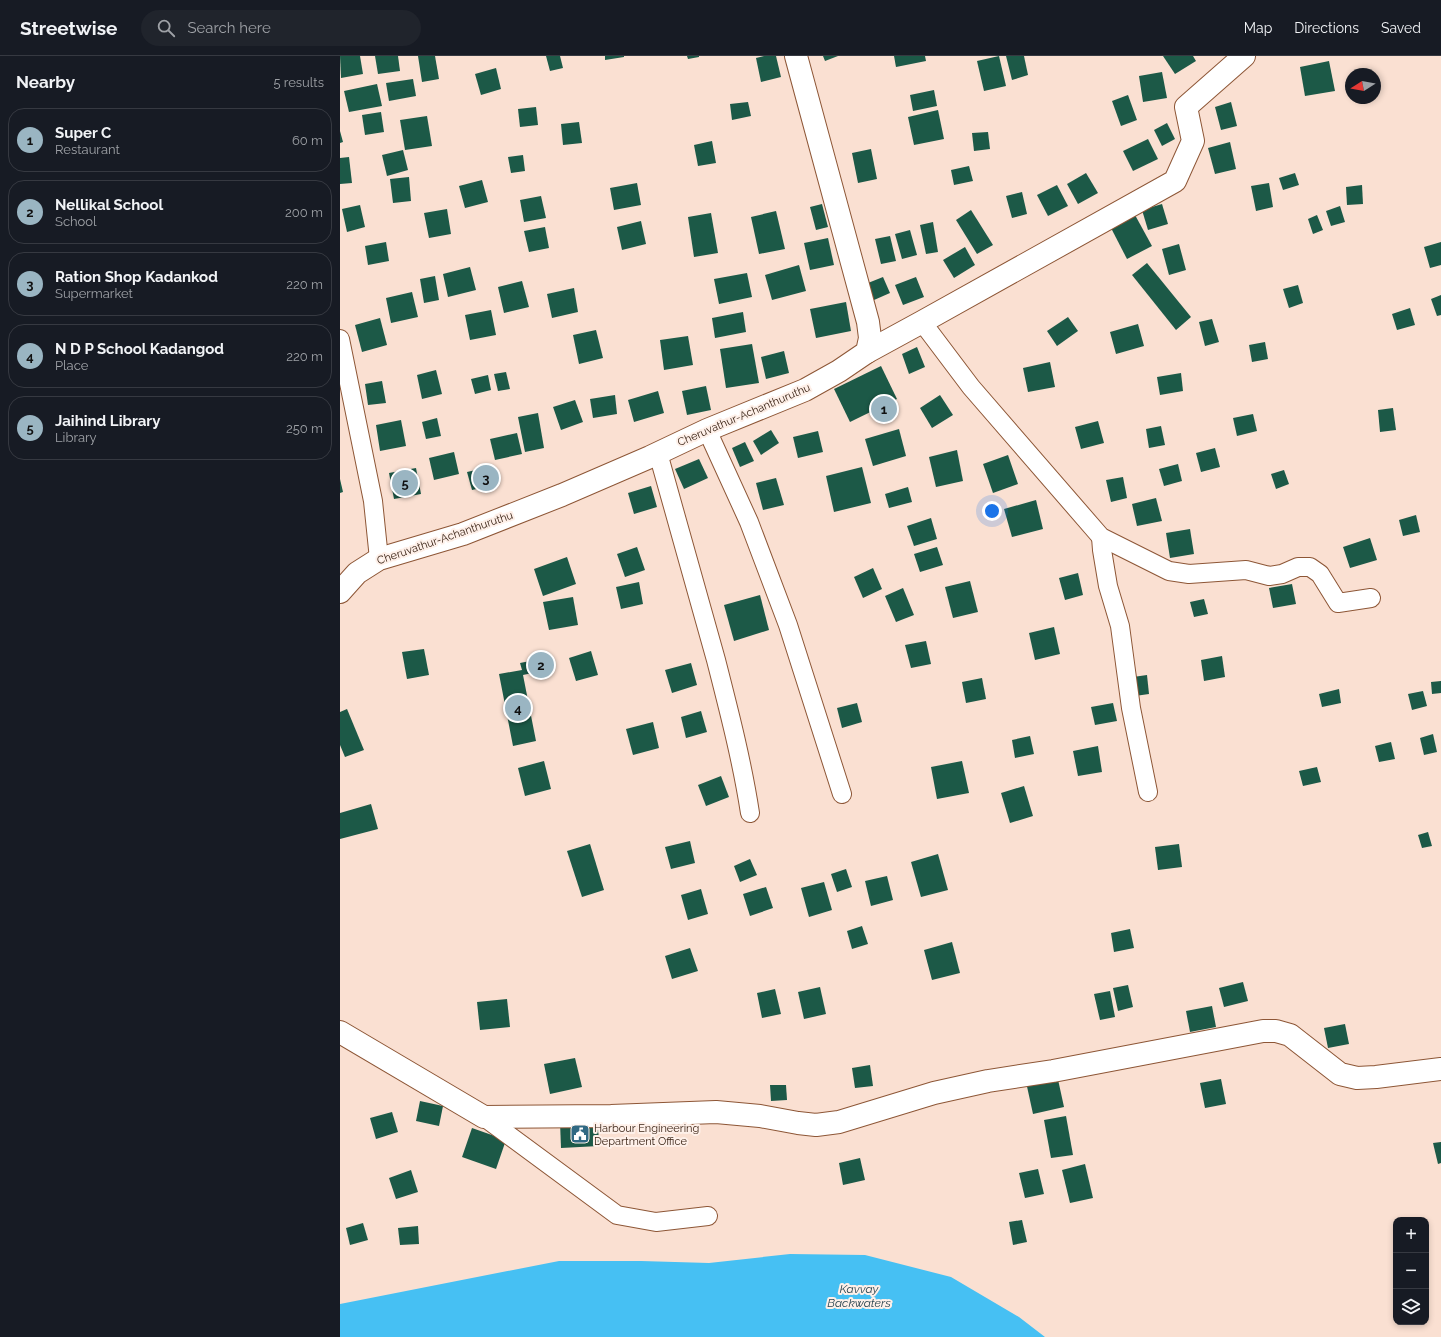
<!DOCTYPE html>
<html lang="en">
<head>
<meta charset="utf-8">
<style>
	:root { --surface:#171b24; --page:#20242c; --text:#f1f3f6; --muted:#9ea1a6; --line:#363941; --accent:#9ab5c2 }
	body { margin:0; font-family:Raleway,sans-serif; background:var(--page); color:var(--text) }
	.controls { position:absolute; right:12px; bottom:12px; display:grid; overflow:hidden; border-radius:8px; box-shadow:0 2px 6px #0003 }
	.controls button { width:36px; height:36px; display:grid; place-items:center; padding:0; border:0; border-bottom:1px solid var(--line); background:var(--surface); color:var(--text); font:20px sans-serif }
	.compass { position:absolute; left:1005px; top:12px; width:36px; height:36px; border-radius:50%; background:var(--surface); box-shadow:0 2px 6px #0003; rotate:259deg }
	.you { position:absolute; left:652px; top:455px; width:14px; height:14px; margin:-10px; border:3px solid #fff; border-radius:50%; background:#1a73e8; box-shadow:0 0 0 6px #1a73e833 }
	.badge { display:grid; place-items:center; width:26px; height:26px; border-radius:50%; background:var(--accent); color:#111; font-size:13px; font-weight:700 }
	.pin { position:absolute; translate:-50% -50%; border:2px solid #fff; box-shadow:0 1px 4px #0006 }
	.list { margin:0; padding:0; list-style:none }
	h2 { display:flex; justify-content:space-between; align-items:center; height:52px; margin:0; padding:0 16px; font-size:17px }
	h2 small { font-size:13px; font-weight:400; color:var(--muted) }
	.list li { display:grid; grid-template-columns:26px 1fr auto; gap:12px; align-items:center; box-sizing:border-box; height:64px; margin:0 8px 8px; padding:0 8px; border:1px solid var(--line); border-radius:16px }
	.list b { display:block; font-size:15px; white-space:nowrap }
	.list p { margin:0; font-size:13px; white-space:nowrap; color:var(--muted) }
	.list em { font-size:13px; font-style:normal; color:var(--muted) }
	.icon { flex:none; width:22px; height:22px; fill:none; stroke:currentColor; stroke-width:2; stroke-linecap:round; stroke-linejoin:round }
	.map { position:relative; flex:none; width:1101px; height:1281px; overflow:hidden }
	header { display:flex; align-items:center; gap:24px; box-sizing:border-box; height:56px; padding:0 20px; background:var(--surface); border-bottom:1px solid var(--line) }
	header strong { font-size:19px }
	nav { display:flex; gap:22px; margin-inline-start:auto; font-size:14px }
	.search { width:280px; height:36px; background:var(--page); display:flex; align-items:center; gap:10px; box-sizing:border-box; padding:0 14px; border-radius:22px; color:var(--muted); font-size:15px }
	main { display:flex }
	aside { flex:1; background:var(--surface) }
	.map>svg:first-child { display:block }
</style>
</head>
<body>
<header>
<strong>Streetwise</strong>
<div class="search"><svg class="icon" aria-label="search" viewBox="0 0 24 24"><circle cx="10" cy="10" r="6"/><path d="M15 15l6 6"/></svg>Search here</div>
<nav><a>Map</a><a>Directions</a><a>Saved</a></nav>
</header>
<main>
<aside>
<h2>Nearby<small>5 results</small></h2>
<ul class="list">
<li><span class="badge">1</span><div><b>Super C</b><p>Restaurant</p></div><em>60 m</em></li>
<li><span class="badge">2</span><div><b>Nellikal School</b><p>School</p></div><em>200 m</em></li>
<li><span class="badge">3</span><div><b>Ration Shop Kadankod</b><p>Supermarket</p></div><em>220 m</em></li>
<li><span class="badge">4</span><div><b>N D P School Kadangod</b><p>Place</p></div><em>220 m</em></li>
<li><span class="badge">5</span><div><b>Jaihind Library</b><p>Library</p></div><em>250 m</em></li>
</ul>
</aside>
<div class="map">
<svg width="1101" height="1281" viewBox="0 0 1101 1281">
	<rect width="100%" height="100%" fill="#fae0d2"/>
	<path fill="#46c0f3" d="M450 1198 525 1199 611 1221 679 1261 705 1281H0V1248L219 1205H301L369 1207Z"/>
	<g fill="#1c5947">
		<path d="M0 0H20L23 18 1 22Z"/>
		<path d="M35 0H58L60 15 38 18Z"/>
		<path d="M78 0H95L99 23 82 26Z"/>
		<path d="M206 0H220L223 12 210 15Z"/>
		<path d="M265 0H284V1L265 4Z"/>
		<path d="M347 0H359V1L348 3Z"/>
		<path d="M424 0H436L441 21 421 26 416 2Z"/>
		<path d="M483 0H498L485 5Z"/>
		<path d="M554 0H585L586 5 556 11Z"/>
		<path d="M659 0 666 30 644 35 637 5Z"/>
		<path d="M666 0H684L688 19 672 24Z"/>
		<path d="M823 0H853L856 5 835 18Z"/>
		<path d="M989 5 995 35 965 40 960 11Z"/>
		<path d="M156 12 161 33 141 39 135 18Z"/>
		<path d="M822 16 827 42 803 46 799 20Z"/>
		<path d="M73 23 76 40 49 45 46 27Z"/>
		<path d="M37 28 42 50 9 56 4 35Z"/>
		<path d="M594 34 597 50 573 55 570 39Z"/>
		<path d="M788 39 797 64 781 70 772 45Z"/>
		<path d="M408 46 411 60 392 64 390 48Z"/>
		<path d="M891 46 897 70 881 74 875 51Z"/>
		<path d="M196 51 198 69 180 71 178 53Z"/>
		<path d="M598 54 604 83 574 89 568 61Z"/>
		<path d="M41 56 44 76 25 79 22 59Z"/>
		<path d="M87 60 92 90 65 94 60 64Z"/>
		<path d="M239 66 242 87 223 89 221 68Z"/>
		<path d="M827 67 835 83 822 90 814 74Z"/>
		<path d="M0 75 3 86 0 87Z"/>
		<path d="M648 76 650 93 634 95 632 77Z"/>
		<path d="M808 83 818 103 793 115 783 95Z"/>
		<path d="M372 85 376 107 358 110 354 89Z"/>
		<path d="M890 86 896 113 875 118 868 92Z"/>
		<path d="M531 93 537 123 518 127 512 97Z"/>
		<path d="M63 94 68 114 47 120 42 99Z"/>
		<path d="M183 99 185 115 171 117 168 101Z"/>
		<path d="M9 101 12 127 0 128V102Z"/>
		<path d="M629 110 633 125 614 129 611 114Z"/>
		<path d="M746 117 758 137 738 148 727 128Z"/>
		<path d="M955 117 959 129 943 134 939 122Z"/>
		<path d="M69 121 71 145 53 147 50 123Z"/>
		<path d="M142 124 148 146 125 152 119 130Z"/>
		<path d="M297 127 301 149 274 154 270 132Z"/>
		<path d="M929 127 933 151 916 155 911 130Z"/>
		<path d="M717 129 728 150 708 160 697 139Z"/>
		<path d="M1022 129 1023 148 1007 149 1006 131Z"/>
		<path d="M682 136 687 158 672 162 666 140Z"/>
		<path d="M201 140 206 162 184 166 180 144Z"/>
		<path d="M482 148 488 171 476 174 470 151Z"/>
		<path d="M822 148 828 168 808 174 802 154Z"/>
		<path d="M20 149 25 171 7 176 2 153Z"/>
		<path d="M1000 150 1005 166 991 170 986 155Z"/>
		<path d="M107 153 111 178 89 182 84 157Z"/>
		<path d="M631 154 653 189 637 198 616 164Z"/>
		<path d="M436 155 445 193 419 198 411 161Z"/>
		<path d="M371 157 378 197 354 201 348 161Z"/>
		<path d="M795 159 812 190 787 203 771 172Z"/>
		<path d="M977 159 983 174 973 178 968 163Z"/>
		<path d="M301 165 306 188 282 194 277 171Z"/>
		<path d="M593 166 598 196 586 198 580 169Z"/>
		<path d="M205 171 209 192 189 196 184 175Z"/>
		<path d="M570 174 577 199 562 203 555 178Z"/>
		<path d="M550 180 556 205 541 208 535 183Z"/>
		<path d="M488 182 494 209 470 214 464 187Z"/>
		<path d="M46 186 49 205 28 209 25 190Z"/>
		<path d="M1101 186V209L1090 212 1084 191Z"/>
		<path d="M839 188 846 214 829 219 822 193Z"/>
		<path d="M625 191 635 209 614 222 603 204Z"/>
		<path d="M807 207 851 261 836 274 792 219Z"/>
		<path d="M459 209 466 235 432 244 425 219Z"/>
		<path d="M130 211 136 234 108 241 103 218Z"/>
		<path d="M407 217 412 241 379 248 374 223Z"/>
		<path d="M95 220 99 244 84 247 80 223Z"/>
		<path d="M543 221 550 237 534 244 528 227Z"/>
		<path d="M576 221 584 241 563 249 555 229Z"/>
		<path d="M182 225 189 251 164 257 158 231Z"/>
		<path d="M958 229 963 247 949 252 943 233Z"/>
		<path d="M234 232 238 256 212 262 207 238Z"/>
		<path d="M72 236 78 261 51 267 46 242Z"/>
		<path d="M1101 239V259L1097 260 1091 243Z"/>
		<path d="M506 246 511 275 476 282 470 253Z"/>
		<path d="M1070 252 1075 269 1057 274 1052 258Z"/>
		<path d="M151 254 156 279 130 284 125 259Z"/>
		<path d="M403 256 406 276 375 282 372 262Z"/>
		<path d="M728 261 738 275 717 290 707 275Z"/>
		<path d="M40 262 47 289 22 296 15 269Z"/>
		<path d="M872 263 879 286 865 290 859 266Z"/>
		<path d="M798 268 804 290 776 298 770 276Z"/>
		<path d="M256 274 263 302 239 308 233 279Z"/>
		<path d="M348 280 353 309 324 314 320 284Z"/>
		<path d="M925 286 928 303 912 306 909 289Z"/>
		<path d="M412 288 419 327 386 332 380 293Z"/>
		<path d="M577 291 585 311 569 318 562 298Z"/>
		<path d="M444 295 449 317 426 323 421 301Z"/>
		<path d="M710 306 715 331 688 336 683 312Z"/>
		<path d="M541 310 557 343 510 366 494 333Z"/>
		<path d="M96 314 102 338 82 343 77 319Z"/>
		<path d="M166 316 170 333 158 335 154 318Z"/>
		<path d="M841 317 843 335 820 339 817 321Z"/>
		<path d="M148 319 151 334 135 338 131 323Z"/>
		<path d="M42 325 46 347 28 349 25 328Z"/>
		<path d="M366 330 371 354 347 359 342 335Z"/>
		<path d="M318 335 324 357 294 366 288 344Z"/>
		<path d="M275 339 277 358 253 362 250 343Z"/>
		<path d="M600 339 613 359 592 372 580 352Z"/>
		<path d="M235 344 243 366 221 374 213 351Z"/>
		<path d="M1053 352 1056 374 1040 376 1038 354Z"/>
		<path d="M198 357 204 392 185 396 178 361Z"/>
		<path d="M913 358 917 375 897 380 893 362Z"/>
		<path d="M97 362 101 380 86 383 82 366Z"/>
		<path d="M61 364 66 390 40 395 36 369Z"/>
		<path d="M758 365 764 387 741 393 735 371Z"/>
		<path d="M821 370 825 389 809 392 806 373Z"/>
		<path d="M559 373 566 400 533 410 525 383Z"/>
		<path d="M431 374 439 387 421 399 413 385Z"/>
		<path d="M478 375 483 396 458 402 453 381Z"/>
		<path d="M177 377 182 398 155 404 150 383Z"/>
		<path d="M405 386 414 405 400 411 392 392Z"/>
		<path d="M875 392 880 411 861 416 856 397Z"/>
		<path d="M617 394 623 425 596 431 589 401Z"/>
		<path d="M114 396 119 418 94 424 89 402Z"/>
		<path d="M668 399 678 428 653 437 643 408Z"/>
		<path d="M359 403 368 422 344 433 335 413Z"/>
		<path d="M838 408 842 425 824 430 819 413Z"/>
		<path d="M522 411 531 447 494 456 486 420Z"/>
		<path d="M76 412 81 438 54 443 49 417Z"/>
		<path d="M149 412 153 430 142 432 138 414Z"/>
		<path d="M136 414 141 432 132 434 127 416Z"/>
		<path d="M944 414 949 428 936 433 931 418Z"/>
		<path d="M783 421 787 442 771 446 766 424Z"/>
		<path d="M436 422 444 449 423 454 416 427Z"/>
		<path d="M0 423 3 436 0 437Z"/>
		<path d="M311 430 317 451 294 458 288 437Z"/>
		<path d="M568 431 572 446 549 452 545 438Z"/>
		<path d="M816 442 822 465 797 470 792 448Z"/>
		<path d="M696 444 703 473 672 481 664 453Z"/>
		<path d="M1076 459 1080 476 1063 480 1059 464Z"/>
		<path d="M591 462 597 483 574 490 567 470Z"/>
		<path d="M850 473 854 498 830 502 826 477Z"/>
		<path d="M1030 482 1037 504 1010 512 1003 491Z"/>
		<path d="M297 491 305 514 285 521 277 498Z"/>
		<path d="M597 491 603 509 580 516 574 498Z"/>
		<path d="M227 501 236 528 203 540 194 513Z"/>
		<path d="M533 512 542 533 523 542 514 521Z"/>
		<path d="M738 517 743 539 725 544 719 522Z"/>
		<path d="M630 525 638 556 613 562 605 531Z"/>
		<path d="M299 526 303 548 281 553 276 531Z"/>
		<path d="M952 528 956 548 933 552 929 532Z"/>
		<path d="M563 532 574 559 556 566 545 540Z"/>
		<path d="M420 539 429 574 394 585 384 549Z"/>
		<path d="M233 541 238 569 209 574 203 546Z"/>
		<path d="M864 543 868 558 854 561 850 546Z"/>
		<path d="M714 571 720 598 695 604 689 577Z"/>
		<path d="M586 585 591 608 571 612 565 589Z"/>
		<path d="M84 593 89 619 67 623 62 596Z"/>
		<path d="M251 595 258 619 236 625 229 602Z"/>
		<path d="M882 600 885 621 864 625 861 604Z"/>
		<path d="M195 604 197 616 183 619 196 685 173 690 159 618 182 614 180 607Z"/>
		<path d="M351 607 357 629 332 637 325 614Z"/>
		<path d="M807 619 809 638 795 640 793 621Z"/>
		<path d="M642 622 646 643 626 647 622 626Z"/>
		<path d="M1101 625V637L1092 638 1091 626Z"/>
		<path d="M999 633 1001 647 982 651 979 638Z"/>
		<path d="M1083 635 1087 650 1072 654 1068 638Z"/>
		<path d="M517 647 522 666 502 672 497 652Z"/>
		<path d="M773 647 777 665 755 669 751 651Z"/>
		<path d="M7 653 24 694 5 701 0 689V656Z"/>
		<path d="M361 655 367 676 346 682 341 661Z"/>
		<path d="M313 666 319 692 293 699 286 673Z"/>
		<path d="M1093 678 1097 696 1084 699 1080 682Z"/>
		<path d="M690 680 694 698 675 702 672 684Z"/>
		<path d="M1051 686 1055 703 1039 706 1035 690Z"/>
		<path d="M758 690 762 716 738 720 733 695Z"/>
		<path d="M204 705 211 733 185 740 178 712Z"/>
		<path d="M622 705 629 737 597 743 591 711Z"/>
		<path d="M977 711 981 726 963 730 959 715Z"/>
		<path d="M381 720 389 741 366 750 358 729Z"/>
		<path d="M684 730 693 760 670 767 661 737Z"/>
		<path d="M31 748 38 773 0 783V757Z"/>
		<path d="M1088 776 1092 790 1082 792 1078 779Z"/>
		<path d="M350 785 355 807 331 813 325 791Z"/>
		<path d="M250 788 264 834 242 841 227 795Z"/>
		<path d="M839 788 842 811 818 814 815 791Z"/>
		<path d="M598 798 608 834 581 841 571 806Z"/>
		<path d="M410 803 417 819 400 826 394 810Z"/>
		<path d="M506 813 512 831 497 836 491 818Z"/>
		<path d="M547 820 553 844 531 850 525 825Z"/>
		<path d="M484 826 492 854 469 861 461 832Z"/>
		<path d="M426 831 433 852 410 860 403 838Z"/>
		<path d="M361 833 368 858 348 864 341 839Z"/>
		<path d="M522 870 528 888 512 893 507 875Z"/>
		<path d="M790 873 794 892 774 896 771 877Z"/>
		<path d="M612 886 620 917 592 924 584 894Z"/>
		<path d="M350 892 358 915 332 923 325 900Z"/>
		<path d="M903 926 908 945 884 951 879 932Z"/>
		<path d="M788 929 793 951 778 955 773 932Z"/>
		<path d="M480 931 486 958 464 963 458 936Z"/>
		<path d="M435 933 441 958 422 962 417 937Z"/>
		<path d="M770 935 775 961 760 964 754 938Z"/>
		<path d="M167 943 170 971 140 974 137 946Z"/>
		<path d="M872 950 876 971 850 976 846 955Z"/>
		<path d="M1005 968 1009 988 988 992 984 972Z"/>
		<path d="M235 1002 242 1031 210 1038 204 1008Z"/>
		<path d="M530 1009 533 1030 515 1032 512 1012Z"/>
		<path d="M717 1019 724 1051 693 1058 686 1026Z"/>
		<path d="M881 1023 886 1048 865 1052 860 1027Z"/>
		<path d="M430 1029H446L447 1044 431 1045Z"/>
		<path d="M80 1045 103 1050 99 1070 76 1065Z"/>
		<path d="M52 1056 58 1076 36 1083 30 1062Z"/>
		<path d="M726 1060 733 1099 711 1102 704 1064Z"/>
		<path d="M258 1065 259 1090 221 1092 220 1066Z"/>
		<path d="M132 1072 166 1084 156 1113 122 1101Z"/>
		<path d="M1101 1086V1107L1098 1108 1093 1087Z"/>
		<path d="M520 1102 525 1124 503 1129 499 1107Z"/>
		<path d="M745 1108 753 1142 730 1147 722 1114Z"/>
		<path d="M698 1113 704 1138 685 1142 679 1117Z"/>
		<path d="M71 1114 78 1136 56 1143 49 1122Z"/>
		<path d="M682 1164 687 1186 673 1189 669 1166Z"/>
		<path d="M23 1167 28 1184 10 1189 6 1172Z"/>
		<path d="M78 1170 79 1188 60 1189 58 1172Z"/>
	</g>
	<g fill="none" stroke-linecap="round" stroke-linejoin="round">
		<g stroke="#8d5636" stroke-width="20">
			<g id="minor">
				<path d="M582 266 631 331 761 481 829 515 849 518 906 514 929 520 942 518 958 511H970L980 518 998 547 1031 542"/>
				<path d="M0 283 33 445 39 503"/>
				<path d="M367 374 409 466 448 569 502 738"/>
				<path d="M318 397C337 466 357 535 376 604 389 655 402 705 410 757"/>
				<path d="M761 481 762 494 768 530 780 570 791 652 808 736"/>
				<path d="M144 1061 277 1159 316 1166 368 1160"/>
			</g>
		</g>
		<g stroke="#8d5636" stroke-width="24">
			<path id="tertiary" d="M527 296 582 266 835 125 853 85 846 51 904 0"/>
		</g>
		<g stroke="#8d5636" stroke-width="24">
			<g id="secondary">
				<path d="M0 536 17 517 39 503 123 478 222 439 310 401 367 374 465 334 499 315 527 296 530 282 528 266 456 0"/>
				<path d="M0 976 144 1061 271 1060 376 1056 420 1060 458 1067 476 1069 499 1066 594 1037 648 1025 713 1015 923 975H936L950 979 1000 1018 1017 1022 1036 1021 1101 1013"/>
			</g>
		</g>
		<use href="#minor" stroke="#fff" stroke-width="18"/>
		<use href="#tertiary" stroke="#fff" stroke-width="22"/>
		<use href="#secondary" stroke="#fff" stroke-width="22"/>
	</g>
	<defs>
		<g id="civic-square" transform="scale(1)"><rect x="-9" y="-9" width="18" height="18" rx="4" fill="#306983" stroke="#fef0e9"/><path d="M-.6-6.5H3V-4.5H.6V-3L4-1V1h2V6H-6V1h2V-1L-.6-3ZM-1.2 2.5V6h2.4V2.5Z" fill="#fff"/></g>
	</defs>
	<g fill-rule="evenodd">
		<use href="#civic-square" x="240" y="1078"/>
	</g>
	<g text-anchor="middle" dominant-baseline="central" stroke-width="4" stroke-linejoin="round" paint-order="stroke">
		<g font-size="11" fill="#351e10" stroke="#fef0e9">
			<text transform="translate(404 359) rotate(-23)">Cheruvathur-Achanthuruthu</text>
			<text transform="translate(105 482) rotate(-19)">Cheruvathur-Achanthuruthu</text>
		</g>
		<g font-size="11" fill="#351e10" stroke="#fef0e9" text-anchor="start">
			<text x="254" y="1072">Harbour Engineering<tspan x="254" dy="13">Department Office</tspan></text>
		</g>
		<g font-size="12" font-style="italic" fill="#2a4450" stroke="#fef0e9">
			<text x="519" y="1233">Kavvay<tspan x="519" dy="14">Backwaters</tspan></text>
		</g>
	</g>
</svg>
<div class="controls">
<button>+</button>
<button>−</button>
<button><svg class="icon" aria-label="layers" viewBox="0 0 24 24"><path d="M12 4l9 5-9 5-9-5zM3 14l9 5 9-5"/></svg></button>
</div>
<svg class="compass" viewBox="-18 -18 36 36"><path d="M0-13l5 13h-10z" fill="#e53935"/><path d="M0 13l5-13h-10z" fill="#9ea1a6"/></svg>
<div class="you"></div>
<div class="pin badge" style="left:544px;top:353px">1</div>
<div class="pin badge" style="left:201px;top:609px">2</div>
<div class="pin badge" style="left:146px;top:422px">3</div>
<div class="pin badge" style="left:178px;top:652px">4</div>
<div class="pin badge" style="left:65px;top:427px">5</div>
</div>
</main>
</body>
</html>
